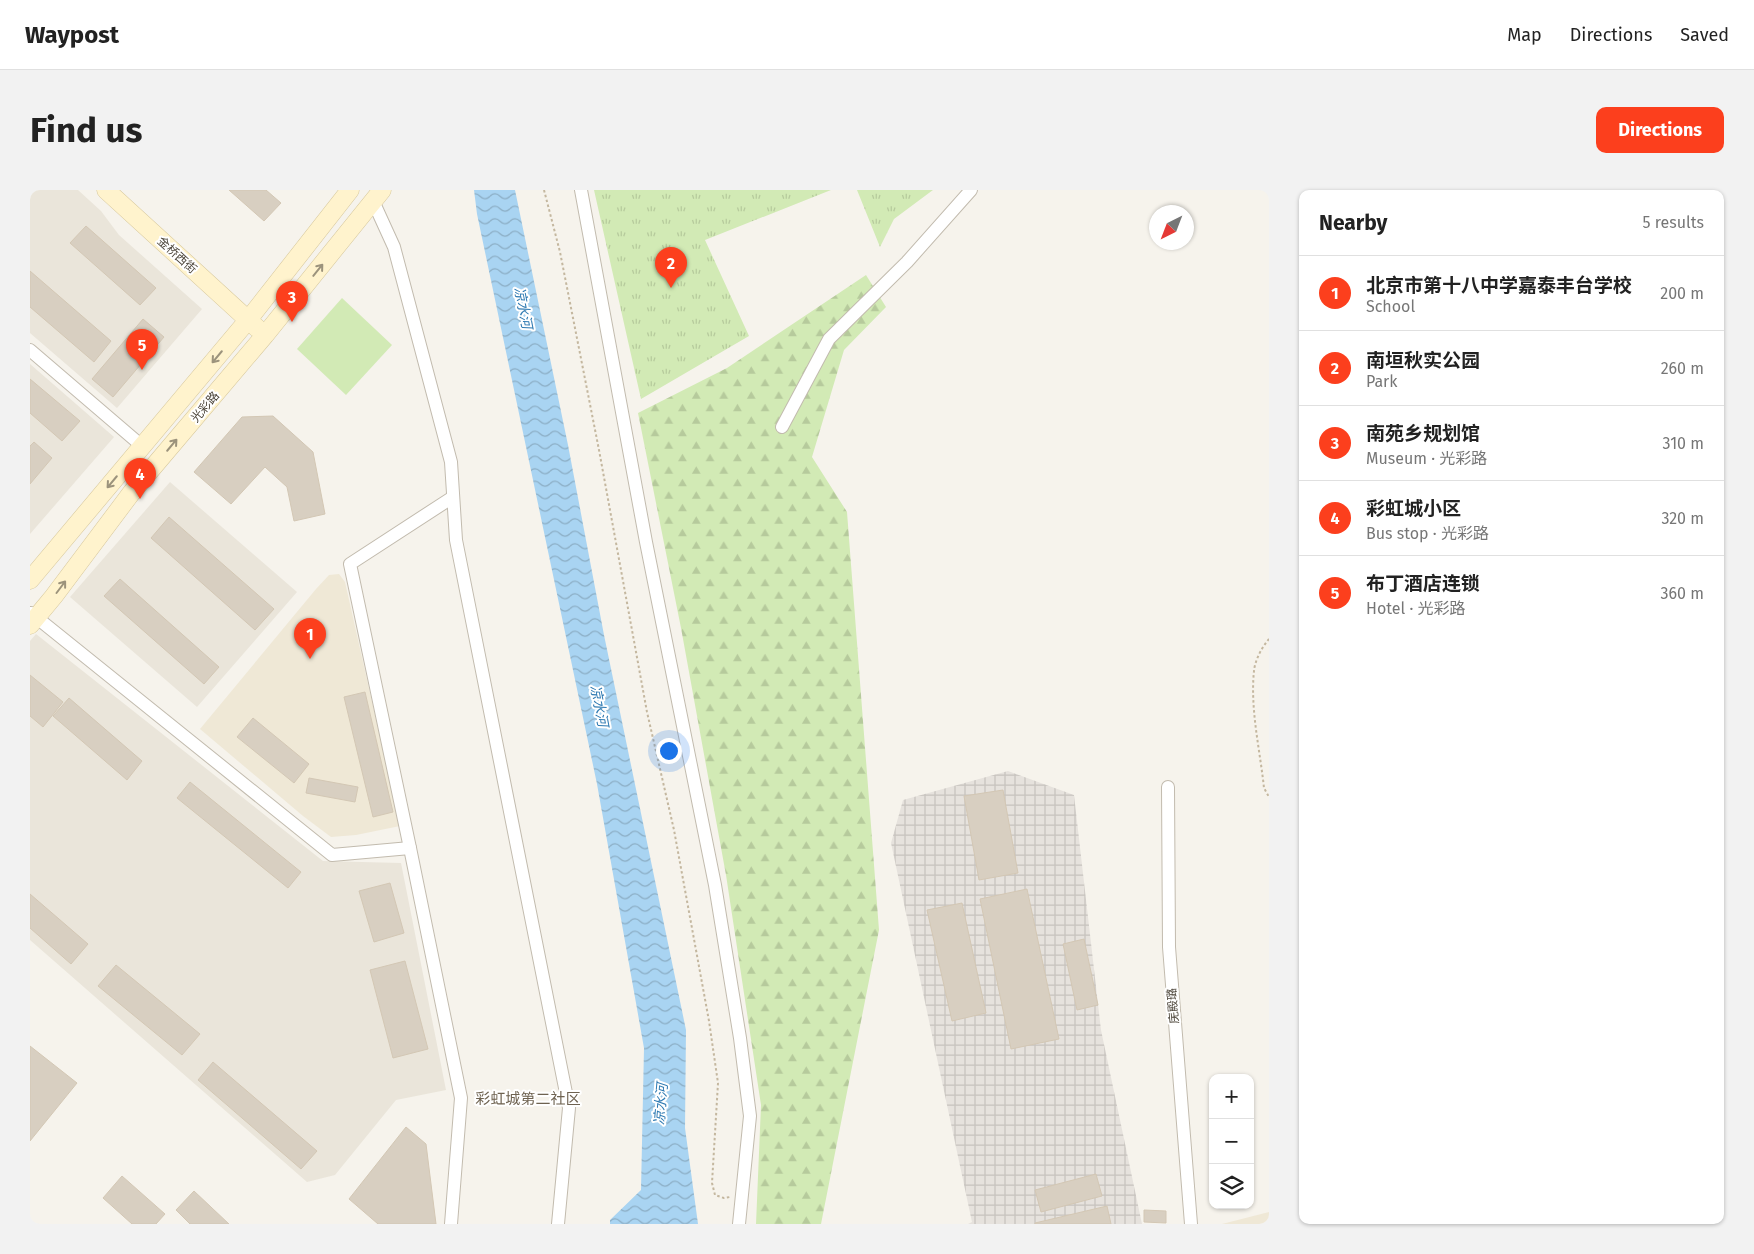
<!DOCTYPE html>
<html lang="en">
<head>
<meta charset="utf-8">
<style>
	:root { --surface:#fff; --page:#f2f2f2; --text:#222; --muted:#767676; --line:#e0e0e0; --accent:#fc3f1d }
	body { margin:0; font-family:"Fira Sans","Noto Sans SC",sans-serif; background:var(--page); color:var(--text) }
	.controls { position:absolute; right:15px; bottom:15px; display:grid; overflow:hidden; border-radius:10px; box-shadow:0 1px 4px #0004 }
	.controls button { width:45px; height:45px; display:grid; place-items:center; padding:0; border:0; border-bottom:1px solid var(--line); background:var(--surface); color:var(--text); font:25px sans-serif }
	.compass { position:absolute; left:1119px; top:15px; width:45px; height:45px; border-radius:50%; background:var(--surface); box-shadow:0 1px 4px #0004; rotate:222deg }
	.you { position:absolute; left:638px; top:560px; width:18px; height:18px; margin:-12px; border:4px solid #fff; border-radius:50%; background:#1a73e8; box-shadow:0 0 0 8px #1a73e833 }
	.badge { display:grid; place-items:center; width:32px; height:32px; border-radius:50%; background:var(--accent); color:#fff; font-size:16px; font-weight:700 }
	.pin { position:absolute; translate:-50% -41px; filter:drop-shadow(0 1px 2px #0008) }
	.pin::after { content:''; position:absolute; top:26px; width:18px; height:15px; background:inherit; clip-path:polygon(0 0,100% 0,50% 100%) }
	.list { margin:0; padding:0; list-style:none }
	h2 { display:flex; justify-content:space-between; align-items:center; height:65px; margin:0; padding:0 20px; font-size:21px }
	h2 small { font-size:16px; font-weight:400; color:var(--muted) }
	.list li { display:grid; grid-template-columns:32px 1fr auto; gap:15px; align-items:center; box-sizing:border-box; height:75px; padding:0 20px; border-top:1px solid var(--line) }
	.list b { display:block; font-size:19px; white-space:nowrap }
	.list p { margin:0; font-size:16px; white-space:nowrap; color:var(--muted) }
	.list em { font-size:16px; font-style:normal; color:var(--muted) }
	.icon { flex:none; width:28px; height:28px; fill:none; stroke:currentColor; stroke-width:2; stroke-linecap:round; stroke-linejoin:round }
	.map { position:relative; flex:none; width:1239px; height:1034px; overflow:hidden; border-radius:10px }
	header { display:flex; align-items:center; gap:30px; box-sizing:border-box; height:70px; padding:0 25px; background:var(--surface); border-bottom:1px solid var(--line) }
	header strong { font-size:24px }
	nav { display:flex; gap:28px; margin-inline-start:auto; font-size:18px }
	.intro { display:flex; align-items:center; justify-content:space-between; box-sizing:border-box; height:120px; padding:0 30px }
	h1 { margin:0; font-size:35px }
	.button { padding:12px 22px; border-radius:10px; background:var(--accent); color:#fff; font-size:18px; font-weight:700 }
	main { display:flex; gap:30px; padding:0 30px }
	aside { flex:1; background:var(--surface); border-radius:10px; box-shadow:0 1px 4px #0004 }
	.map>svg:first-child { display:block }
</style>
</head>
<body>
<header>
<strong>Waypost</strong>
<nav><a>Map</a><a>Directions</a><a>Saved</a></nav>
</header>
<div class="intro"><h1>Find us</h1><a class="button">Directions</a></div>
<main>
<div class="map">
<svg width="1239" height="1034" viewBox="0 0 1239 1034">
	<defs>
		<pattern id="industrial-grid" width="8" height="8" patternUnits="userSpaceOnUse" patternTransform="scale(1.25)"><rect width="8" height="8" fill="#e6e2dd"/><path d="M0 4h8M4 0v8" fill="none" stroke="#c7c3be"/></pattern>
		<pattern id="grass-tufts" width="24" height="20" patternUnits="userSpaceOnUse" patternTransform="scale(1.25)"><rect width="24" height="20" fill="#d2eab5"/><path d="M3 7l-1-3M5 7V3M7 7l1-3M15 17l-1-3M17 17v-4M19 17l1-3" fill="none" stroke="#b6ca9c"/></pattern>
		<pattern id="forest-firs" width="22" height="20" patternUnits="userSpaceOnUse" patternTransform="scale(1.25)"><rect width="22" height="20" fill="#d2eab5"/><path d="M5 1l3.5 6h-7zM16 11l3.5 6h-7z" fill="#b6ca9c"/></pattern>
		<pattern id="water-waves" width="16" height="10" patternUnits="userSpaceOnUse" patternTransform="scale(1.25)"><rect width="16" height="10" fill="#a9d4f2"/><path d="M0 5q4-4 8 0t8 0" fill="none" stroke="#8caec5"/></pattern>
	</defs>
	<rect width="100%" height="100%" fill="#f6f3ec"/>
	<g fill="#eae5da">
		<path d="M0 0H48L71 21 89 45 172 119 87 218 0 143Z"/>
		<path d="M0 174 84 247 0 344Z"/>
		<path d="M140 292 267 402 167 517 40 407Z"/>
		<path d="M6 444 293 671 371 673 416 900 366 910 305 985 277 992 0 750V451Z"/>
	</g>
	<path fill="url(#industrial-grid)" d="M978 581 1044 605 1071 840 1112 1034H938L942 1032 861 653 873 610Z"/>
	<g fill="#efe8d6">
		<path d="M309 384 315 392 370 636 326 645 301 647 273 626 170 539 286 399 299 385Z"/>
		<path d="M1239 1022V1034H1192Z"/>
	</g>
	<g fill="url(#grass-tufts)">
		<path d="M564 0H801L675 50 719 146 611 209Z"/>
		<path d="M827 0H903L864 29 850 57Z"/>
	</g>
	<path fill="url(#forest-firs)" d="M836 85 856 117 814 160 782 267 817 322 849 740 791 1034H726L731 915 696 685 651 438 608 223 697 178Z"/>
	<path fill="#d2eab5" d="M312 108 362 155 316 205 267 159Z"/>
	<path fill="url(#water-waves)" d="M444 0H485L538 255 574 445 656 840 655 938 668 1034H580V1030L611 1000 614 858 567 594 447 24Z"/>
	<g fill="#d8cfc1" stroke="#d3c7b4">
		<path d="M199 0H236L251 13 234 31Z"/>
		<path d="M56 36 126 98 110 115 40 53Z"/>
		<path d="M0 81 81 151 64 172 0 117Z"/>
		<path d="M113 129 134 147 83 207 62 189Z"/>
		<path d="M0 189 50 231 32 251 0 223Z"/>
		<path d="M243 226 283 262 295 324 264 331 257 297 235 277 201 314 164 282 212 227Z"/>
		<path d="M4 252 22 268 0 294V256Z"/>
		<path d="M139 327 244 419 225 440 121 348Z"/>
		<path d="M90 389 189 477 174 494 74 406Z"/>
		<path d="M0 485 33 512 13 537 0 526Z"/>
		<path d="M335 502 363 622 343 627 314 507Z"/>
		<path d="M39 508 112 571 97 590 23 526Z"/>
		<path d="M223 528 279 574 264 593 207 547Z"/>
		<path d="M279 588 328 597 325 612 276 603Z"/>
		<path d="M160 592 271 682 258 698 147 608Z"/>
		<path d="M973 600 988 683 949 690 934 606Z"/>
		<path d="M360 693 374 743 344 752 329 701Z"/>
		<path d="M997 699 1029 849 981 859 950 709Z"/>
		<path d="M0 704 58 754 41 774 0 738Z"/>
		<path d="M932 713 956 823 922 831 897 720Z"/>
		<path d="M1054 749 1068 815 1047 820 1033 754Z"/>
		<path d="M375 771 398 859 363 868 340 780Z"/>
		<path d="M86 775 170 844 152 865 68 796Z"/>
		<path d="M0 856 47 893 0 951Z"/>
		<path d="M183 872 287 961 271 979 168 890Z"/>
		<path d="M376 937 396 954 406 1034H348L319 1009Z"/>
		<path d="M1066 984 1072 1006 1011 1022 1005 1000Z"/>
		<path d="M92 986 135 1024 126 1034H102L73 1008Z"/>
		<path d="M164 1001 199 1034H160L146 1020Z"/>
		<path d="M1077 1016 1081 1034H1005V1033Z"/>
		<path d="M1114 1020 1136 1021V1033L1114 1032Z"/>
	</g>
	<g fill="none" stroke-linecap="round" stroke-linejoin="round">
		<g stroke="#c2bbae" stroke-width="14">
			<g id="street">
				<path d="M551 0 616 352 685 695 710 848 720 926 709 1034"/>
				<path d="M343 11 364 57 421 272 426 350 539 918 528 1034"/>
				<path d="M0 160 112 256"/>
				<path d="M752 237 799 149 877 72 941 0"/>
				<path d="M1 423 302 665 380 658"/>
				<path d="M1138 597 1139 757 1161 1034"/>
				<path d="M421 1034 431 908 380 658 320 374 423 307"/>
			</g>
		</g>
		<g stroke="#d6c79b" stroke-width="19">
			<g id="secondary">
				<path d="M76 0 227 138"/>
				<path d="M0 390 218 130 320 0"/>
				<path d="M0 435 24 406 102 302 235 145 352 0"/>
			</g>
		</g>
		<g stroke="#c4b79f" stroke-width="2" stroke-dasharray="2.5 2.5" stroke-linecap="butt">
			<path d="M514 0 530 62 569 260 617 522 644 640 679 831 688 893 682 993 685 1005 694 1008 700 1007"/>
			<path d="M1239 449C1232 457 1225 470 1224 481 1220 519 1230 560 1234 598L1239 607"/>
		</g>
		<use href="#street" stroke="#fff" stroke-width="12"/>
		<use href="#secondary" stroke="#fff3cd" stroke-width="18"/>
	</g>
	<defs><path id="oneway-shaft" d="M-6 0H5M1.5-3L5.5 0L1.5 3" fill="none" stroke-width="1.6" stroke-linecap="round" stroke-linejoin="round" transform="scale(1.25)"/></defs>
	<g stroke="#9c937c">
		<use href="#oneway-shaft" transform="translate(288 80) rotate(-51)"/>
		<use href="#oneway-shaft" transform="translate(187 167) rotate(130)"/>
		<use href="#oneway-shaft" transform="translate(142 255) rotate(-50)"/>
		<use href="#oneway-shaft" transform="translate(82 292) rotate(130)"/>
		<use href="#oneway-shaft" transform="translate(31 397) rotate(-53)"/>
	</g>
	<g text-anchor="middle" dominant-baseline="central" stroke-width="4" stroke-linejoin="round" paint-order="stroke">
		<g font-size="12" fill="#4b4439" stroke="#fff">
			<text transform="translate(147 65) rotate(42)">金桥西街</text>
			<text transform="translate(175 217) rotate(-50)">光彩路</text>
			<text transform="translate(1143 816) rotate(-95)">庑殿璐</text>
		</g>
		<g font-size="14" font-style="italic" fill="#2e7ab2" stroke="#fff">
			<text transform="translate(493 118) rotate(79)">凉水河</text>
			<text transform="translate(569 516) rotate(79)">凉水河</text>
			<text transform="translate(631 914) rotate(-85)">凉水河</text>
		</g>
		<g font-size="15" fill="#6e6250" stroke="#fff">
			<text x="498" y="909">彩虹城第二社区</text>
		</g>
	</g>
</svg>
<div class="controls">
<button>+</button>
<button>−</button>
<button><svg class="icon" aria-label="layers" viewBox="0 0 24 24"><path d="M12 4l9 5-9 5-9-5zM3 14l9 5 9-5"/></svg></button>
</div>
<svg class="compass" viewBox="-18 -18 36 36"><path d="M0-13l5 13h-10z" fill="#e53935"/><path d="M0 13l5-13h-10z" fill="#767676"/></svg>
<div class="you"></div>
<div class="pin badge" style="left:280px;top:469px">1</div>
<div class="pin badge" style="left:641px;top:98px">2</div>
<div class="pin badge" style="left:262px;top:132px">3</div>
<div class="pin badge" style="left:110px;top:309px">4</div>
<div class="pin badge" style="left:112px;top:180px">5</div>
</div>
<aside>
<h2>Nearby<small>5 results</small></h2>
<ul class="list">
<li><span class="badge">1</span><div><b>北京市第十八中学嘉泰丰台学校</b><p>School</p></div><em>200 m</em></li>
<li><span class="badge">2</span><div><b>南垣秋实公园</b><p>Park</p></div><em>260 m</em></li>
<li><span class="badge">3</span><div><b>南苑乡规划馆</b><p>Museum · 光彩路</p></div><em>310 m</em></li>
<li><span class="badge">4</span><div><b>彩虹城小区</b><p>Bus stop · 光彩路</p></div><em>320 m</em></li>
<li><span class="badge">5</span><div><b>布丁酒店连锁</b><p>Hotel · 光彩路</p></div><em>360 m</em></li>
</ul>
</aside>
</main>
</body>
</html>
